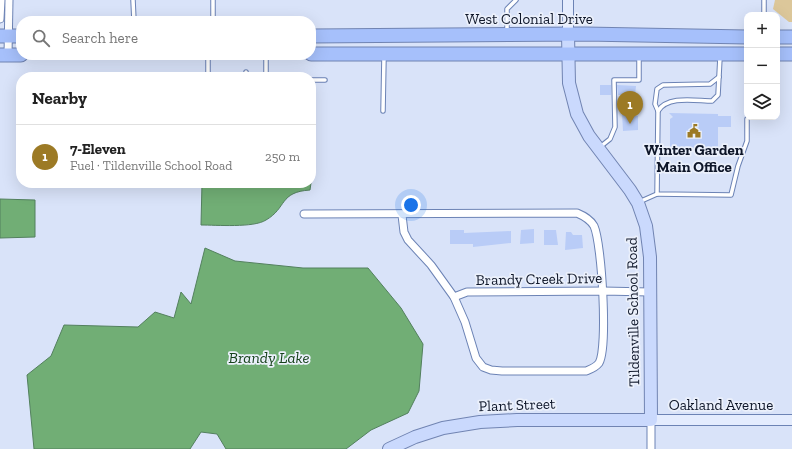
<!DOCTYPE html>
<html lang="en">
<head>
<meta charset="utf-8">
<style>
	:root { --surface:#fff; --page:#f2f2f2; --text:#222; --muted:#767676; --line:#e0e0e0; --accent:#9c7a25 }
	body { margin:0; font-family:"Zilla Slab",serif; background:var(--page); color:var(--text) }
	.controls { position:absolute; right:12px; top:12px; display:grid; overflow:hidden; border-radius:8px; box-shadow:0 4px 16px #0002 }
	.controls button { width:36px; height:36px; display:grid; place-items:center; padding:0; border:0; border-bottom:1px solid var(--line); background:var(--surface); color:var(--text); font:20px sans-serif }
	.you { position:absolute; left:411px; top:205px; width:14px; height:14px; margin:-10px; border:3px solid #fff; border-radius:50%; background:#1a73e8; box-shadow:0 0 0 6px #1a73e833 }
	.badge { display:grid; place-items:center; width:26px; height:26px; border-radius:50%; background:var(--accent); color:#fff; font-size:13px; font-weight:700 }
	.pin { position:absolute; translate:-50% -33px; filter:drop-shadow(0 1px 2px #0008) }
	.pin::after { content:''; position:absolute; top:21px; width:14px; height:12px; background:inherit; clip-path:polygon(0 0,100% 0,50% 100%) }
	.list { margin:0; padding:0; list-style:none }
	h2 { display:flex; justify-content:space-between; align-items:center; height:52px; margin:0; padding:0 16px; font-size:17px }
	h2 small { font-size:13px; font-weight:400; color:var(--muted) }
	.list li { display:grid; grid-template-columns:26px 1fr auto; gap:12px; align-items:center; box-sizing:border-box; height:64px; padding:0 16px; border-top:1px solid var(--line) }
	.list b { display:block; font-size:15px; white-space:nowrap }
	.list p { margin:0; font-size:13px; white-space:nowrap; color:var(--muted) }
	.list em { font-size:13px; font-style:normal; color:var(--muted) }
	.icon { flex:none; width:22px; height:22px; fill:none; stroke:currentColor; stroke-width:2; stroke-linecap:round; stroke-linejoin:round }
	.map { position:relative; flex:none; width:792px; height:449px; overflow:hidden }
	.search { position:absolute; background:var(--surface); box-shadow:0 4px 16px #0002; left:16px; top:16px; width:300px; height:44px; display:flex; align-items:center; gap:10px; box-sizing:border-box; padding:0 14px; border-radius:16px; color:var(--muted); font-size:15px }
	.panel { position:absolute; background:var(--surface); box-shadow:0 4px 16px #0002; left:16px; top:72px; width:300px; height:116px; border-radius:16px }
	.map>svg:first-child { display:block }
</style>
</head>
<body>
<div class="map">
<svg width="792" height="449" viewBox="0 0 792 449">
	<rect width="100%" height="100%" fill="#d9e3f9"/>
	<path fill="#dcc79a" d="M775 0H792V22H789L773 9Z"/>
	<g fill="#71ae75" stroke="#53805e">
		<path d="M202 183H311L310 190C279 192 287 208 266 220 254 228 216 225 201 225Z"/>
		<path d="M0 199 35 200V237L0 238Z"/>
		<path d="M205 248 235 261 303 268H368L401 308 423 344 419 391 408 413 371 430 346 449H226L217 434 201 432 190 449H34L27 375 51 356 64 325 138 327 155 312 174 318 181 292 191 304Z"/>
	</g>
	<g fill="#b9ccf7">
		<rect x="600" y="85" width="11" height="10"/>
		<path d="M617 85 636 86 635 96H629V116H638V130L623 131 621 95H618Z"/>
		<path d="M669 113 718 114V116H731V127H718V148H670V119L673 117Z"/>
		<path d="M534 229V243L520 244 521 230Z"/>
		<path d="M450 230H464V233L511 231V243L473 247V244H450Z"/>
		<path d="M544 230H556L558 245H544Z"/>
		<path d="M566 232H571L573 235H582L583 248 565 250Z"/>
	</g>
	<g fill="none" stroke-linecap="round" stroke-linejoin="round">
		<g stroke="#6c83b5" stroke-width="5.5">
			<g id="lane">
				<path d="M133 0 134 21"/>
				<path d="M764 0V15"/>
				<path d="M213 21V0"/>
				<path d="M507 31V9L516 0"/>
				<path d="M720 57 718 95 712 101C696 101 668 95 658 111L657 194 731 195 738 166 747 141V119"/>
				<path d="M206 77 208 75V55"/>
				<path d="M246 77V72"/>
				<path d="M266 77V55"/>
				<path d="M311 80H325"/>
				<path d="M383 111 384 57"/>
				<path d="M658 111 655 104 657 89 663 85 710 84 719 77"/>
				<path d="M600 147 610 139 615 127 614 80H639V57"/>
				<path d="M639 202 657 194"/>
			</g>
		</g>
		<g stroke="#6c83b5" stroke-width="9">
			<g id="street">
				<path d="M0 19 1 0"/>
				<path d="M8 55 9 0"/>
				<path d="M304 214 577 213C584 216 590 219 594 226 602 244 608 348 599 363 595 368 591 369 586 371H502L491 370 483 367 476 358 465 322 454 297 431 265 408 240 404 232 402 215"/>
				<path d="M454 297 467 292 603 291 650 292"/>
				<path d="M651 449V420"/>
			</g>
		</g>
		<g stroke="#6c83b5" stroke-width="12">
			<g id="secondary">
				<path d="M568 34V0"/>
				<path d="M651 420H792"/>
			</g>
		</g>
		<g stroke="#7184b2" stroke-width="14">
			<path id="primary" d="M389 449 415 437 443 428 480 422 517 420H651L650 257 646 226 638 203 630 190 589 136 577 114 569 83 568 34"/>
		</g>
		<g stroke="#7184b2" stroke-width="15">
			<g id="highway">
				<path d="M0 36H21"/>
				<path d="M311 36 585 34 747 37"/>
				<path d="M777 37H792"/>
				<path d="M311 54H747"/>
				<path d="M777 54H792"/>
				<path d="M0 55H21"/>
			</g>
		</g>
		<use href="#lane" stroke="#fff" stroke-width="3.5"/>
		<use href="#street" stroke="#fff" stroke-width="7"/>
		<use href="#secondary" stroke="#e4ecfe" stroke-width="10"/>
		<use href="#primary" stroke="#cad9fd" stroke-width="12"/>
		<use href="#highway" stroke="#a6c0fb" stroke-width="13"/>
	</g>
	<defs>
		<g id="civic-bare" transform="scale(1.08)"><path d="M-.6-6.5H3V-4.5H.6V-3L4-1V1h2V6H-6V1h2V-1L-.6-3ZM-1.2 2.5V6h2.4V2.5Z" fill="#9c7a25" stroke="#ebf0fb" stroke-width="2.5" paint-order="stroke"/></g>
	</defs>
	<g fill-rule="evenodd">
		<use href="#civic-bare" x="694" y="131"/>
	</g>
	<g text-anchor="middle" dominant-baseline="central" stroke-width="3.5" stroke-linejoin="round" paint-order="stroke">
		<g font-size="15" fill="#0e1629" stroke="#ebf0fb">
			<text x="529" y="19">West Colonial Drive</text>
			<text transform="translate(539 279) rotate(-1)">Brandy Creek Drive</text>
			<text transform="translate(633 312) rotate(-91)">Tildenville School Road</text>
			<text transform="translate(517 405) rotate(-2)">Plant Street</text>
			<text x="721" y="405">Oakland Avenue</text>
		</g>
		<g font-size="15" font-weight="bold" fill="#0e1629" stroke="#ebf0fb">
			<text x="694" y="150">Winter Garden<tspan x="694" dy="17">Main Office</tspan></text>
		</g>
		<g font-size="16" font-style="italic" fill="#16421b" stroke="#ebf0fb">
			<text x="269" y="357">Brandy Lake</text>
		</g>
	</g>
</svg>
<div class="controls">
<button>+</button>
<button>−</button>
<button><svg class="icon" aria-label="layers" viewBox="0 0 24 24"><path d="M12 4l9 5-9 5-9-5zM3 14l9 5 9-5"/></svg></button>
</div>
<div class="you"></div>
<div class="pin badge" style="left:630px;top:124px">1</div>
<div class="search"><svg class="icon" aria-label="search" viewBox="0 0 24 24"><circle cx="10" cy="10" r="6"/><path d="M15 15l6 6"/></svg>Search here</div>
<section class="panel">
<h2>Nearby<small></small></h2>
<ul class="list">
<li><span class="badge">1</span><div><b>7-Eleven</b><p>Fuel · Tildenville School Road</p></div><em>250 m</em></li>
</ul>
</section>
</div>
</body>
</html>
